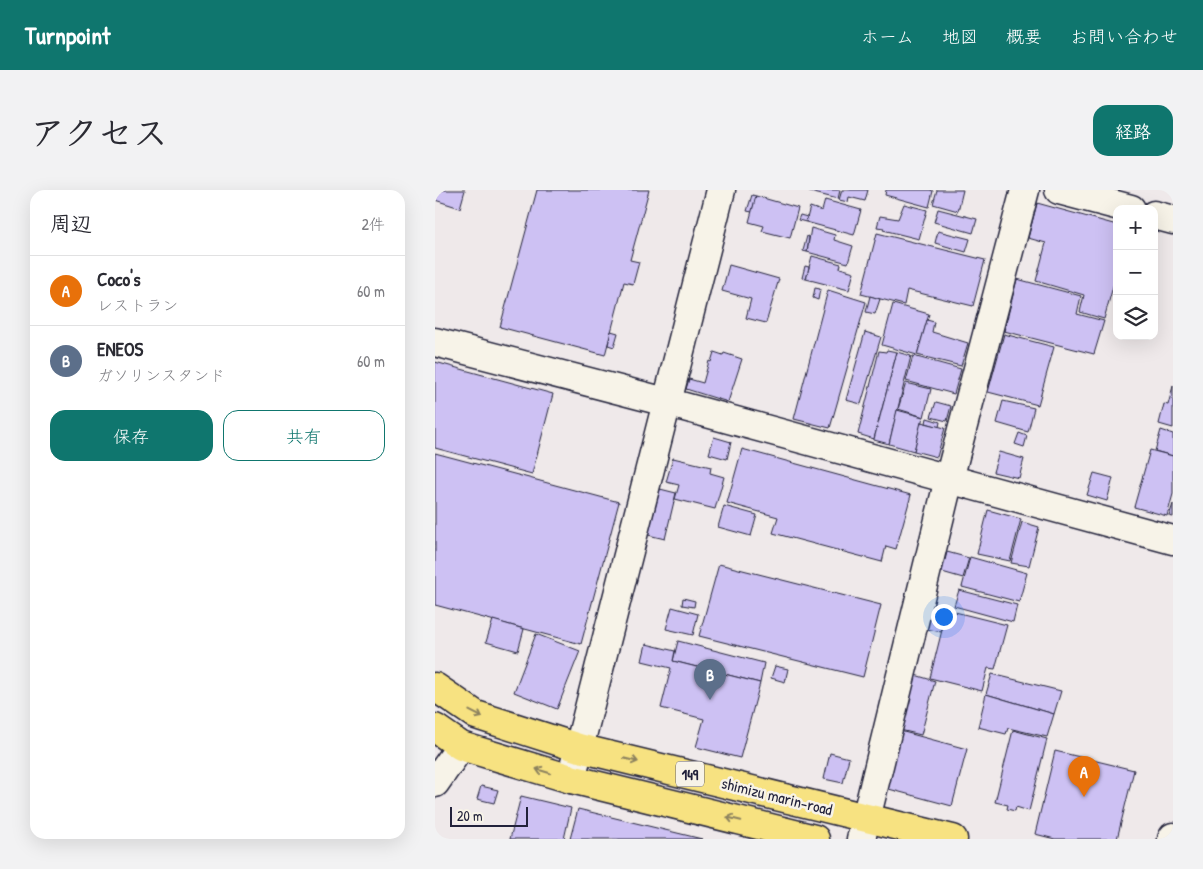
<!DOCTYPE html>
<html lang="ja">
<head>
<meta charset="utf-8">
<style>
	:root { --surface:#fff; --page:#f2f2f3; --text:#2b2b33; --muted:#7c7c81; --line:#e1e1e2; --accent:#0f766e }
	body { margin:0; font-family:"Patrick Hand","Klee One",sans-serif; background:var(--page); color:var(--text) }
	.controls { position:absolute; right:15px; top:15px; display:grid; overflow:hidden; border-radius:10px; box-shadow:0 5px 20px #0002 }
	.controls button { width:45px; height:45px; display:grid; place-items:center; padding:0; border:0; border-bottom:1px solid var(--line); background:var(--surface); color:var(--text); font:25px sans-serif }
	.scale { position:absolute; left:15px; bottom:12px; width:78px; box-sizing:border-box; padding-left:5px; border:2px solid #22223b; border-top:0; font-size:14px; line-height:18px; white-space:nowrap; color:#22223b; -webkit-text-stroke:4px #f7f3e8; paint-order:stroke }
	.you { position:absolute; left:508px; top:426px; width:18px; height:18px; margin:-12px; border:4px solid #fff; border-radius:50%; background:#1a73e8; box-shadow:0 0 0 8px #1a73e833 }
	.badge { display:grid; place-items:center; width:32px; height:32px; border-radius:50%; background:var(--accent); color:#fff; font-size:16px; font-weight:700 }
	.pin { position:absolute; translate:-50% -41px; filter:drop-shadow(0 1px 2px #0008) }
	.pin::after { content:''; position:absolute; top:26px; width:18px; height:15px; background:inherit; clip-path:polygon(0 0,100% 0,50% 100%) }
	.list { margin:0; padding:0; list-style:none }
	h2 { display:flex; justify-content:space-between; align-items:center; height:65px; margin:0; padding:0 20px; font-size:21px }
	h2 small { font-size:16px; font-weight:400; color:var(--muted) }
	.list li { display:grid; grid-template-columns:32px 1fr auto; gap:15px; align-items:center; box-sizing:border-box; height:70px; padding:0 20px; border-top:1px solid var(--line) }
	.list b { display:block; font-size:19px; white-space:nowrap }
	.list p { margin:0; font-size:16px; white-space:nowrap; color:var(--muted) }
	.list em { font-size:16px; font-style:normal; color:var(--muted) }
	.actions { display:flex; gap:10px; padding:15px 20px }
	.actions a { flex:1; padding:11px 0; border:1px solid var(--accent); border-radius:15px; text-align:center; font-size:18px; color:var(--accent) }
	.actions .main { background:var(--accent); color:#fff }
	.icon { flex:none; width:28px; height:28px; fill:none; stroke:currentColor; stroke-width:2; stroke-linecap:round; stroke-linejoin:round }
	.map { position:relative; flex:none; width:738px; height:649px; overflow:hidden; border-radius:15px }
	header { display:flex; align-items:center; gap:30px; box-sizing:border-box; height:70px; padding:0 25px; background:var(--accent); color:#fff }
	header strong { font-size:24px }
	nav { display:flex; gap:28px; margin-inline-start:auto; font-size:18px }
	.intro { display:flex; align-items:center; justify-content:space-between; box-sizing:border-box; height:120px; padding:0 30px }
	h1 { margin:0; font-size:35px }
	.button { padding:12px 22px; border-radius:15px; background:var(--accent); color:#fff; font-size:18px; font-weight:700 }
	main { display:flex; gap:30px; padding:0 30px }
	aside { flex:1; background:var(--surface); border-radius:15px; box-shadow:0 5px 20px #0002 }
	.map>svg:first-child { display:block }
</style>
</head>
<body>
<header>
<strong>Turnpoint</strong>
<nav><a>ホーム</a><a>地図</a><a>概要</a><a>お問い合わせ</a></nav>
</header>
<div class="intro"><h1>アクセス</h1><a class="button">経路</a></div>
<main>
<aside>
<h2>周辺<small>2件</small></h2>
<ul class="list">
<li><span class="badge" style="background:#e8710a">A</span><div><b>Coco's</b><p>レストラン</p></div><em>60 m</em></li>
<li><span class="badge" style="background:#5c6f8a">B</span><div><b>ENEOS</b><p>ガソリンスタンド</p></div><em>60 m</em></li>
</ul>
<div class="actions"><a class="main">保存</a><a>共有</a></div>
</aside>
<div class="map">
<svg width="738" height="649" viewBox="0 0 738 649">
	<rect width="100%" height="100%" fill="#efe9ea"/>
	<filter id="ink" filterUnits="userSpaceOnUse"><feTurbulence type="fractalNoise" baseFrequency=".02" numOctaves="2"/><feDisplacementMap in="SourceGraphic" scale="10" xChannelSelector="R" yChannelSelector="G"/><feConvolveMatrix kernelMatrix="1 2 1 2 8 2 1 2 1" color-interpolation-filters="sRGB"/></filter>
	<g filter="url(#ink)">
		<g fill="#cdc1f3" stroke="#22223b">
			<path d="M0 0H30L25 18 0 10Z"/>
			<path d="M102 0H214L195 70 204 72 198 94 189 92 170 165 65 137Z"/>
			<path d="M375 0H405L403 9 375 2Z"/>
			<path d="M407 0H433L430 11 414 7 413 12 404 10Z"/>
			<path d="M451 0H495L498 1 494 17 450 5Z"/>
			<path d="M502 0H528L523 21 498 14Z"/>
			<path d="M317 5 321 6 317 22 312 21Z"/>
			<path d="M321 6 363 18 355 48 327 41 329 36 314 32Z"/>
			<path d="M390 10 426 20 419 45 371 32 375 17 387 21Z"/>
			<path d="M602 13 682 35V82L669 129 645 122 649 105 601 91 611 53 593 48Z"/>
			<path d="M469 14 492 20 484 49 448 40 449 38 442 37 445 26 463 29Z"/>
			<path d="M503 19 542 29 538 43 499 32Z"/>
			<path d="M365 25 372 27 371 32 363 30Z"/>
			<path d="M376 38 400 45 399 50 418 56 413 73 372 62Z"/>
			<path d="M503 41 535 49 531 62 500 53Z"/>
			<path d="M442 43 550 70 538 116 472 100 469 115 426 104Z"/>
			<path d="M372 46 374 47 372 62 368 61Z"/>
			<path d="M377 66 406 74 405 78 419 82 414 100 371 89Z"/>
			<path d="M294 75 344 89 331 133 311 128 316 109 287 101Z"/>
			<path d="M370 76 374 77 371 89 367 88Z"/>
			<path d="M582 89 646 106 642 124 669 131 659 164 569 141Z"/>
			<path d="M380 98 385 99 383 110 378 108Z"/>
			<path d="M393 100 431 112 395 238 359 229Z"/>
			<path d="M435 106 445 109 440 124 431 122Z"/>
			<path d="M458 114 494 124 482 165 447 155Z"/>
			<path d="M492 130 499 132 497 142 533 153 526 176 482 165Z"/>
			<path d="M176 141 183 143 179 157 173 155Z"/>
			<path d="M430 142 446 147 426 214 411 210Z"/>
			<path d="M569 144 619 157 603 215 553 202Z"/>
			<path d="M452 160 462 162 439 249 423 244 444 161 451 162Z"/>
			<path d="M279 162 288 165 289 163 307 169 293 212 251 199 254 189 268 193 274 171 276 172Z"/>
			<path d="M462 162 476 166 454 254 439 250V249Z"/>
			<path d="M478 166 526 179 519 204 471 191Z"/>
			<path d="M0 172 118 204 97 284 0 258Z"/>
			<path d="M471 193 496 199 489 227 463 219Z"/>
			<path d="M738 196V238L724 234 729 214 733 215Z"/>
			<path d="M568 211 599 218 593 242 562 233Z"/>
			<path d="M501 212 516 216 512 231 496 227Z"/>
			<path d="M462 220 488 227 479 261 454 254Z"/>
			<path d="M492 228 505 232 504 237 491 233Z"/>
			<path d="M486 232 510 238 502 267 479 261Z"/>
			<path d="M726 240 738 244V266L720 261Z"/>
			<path d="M584 243 592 246 589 257 580 254Z"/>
			<path d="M279 247 296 252 292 269 274 264Z"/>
			<path d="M307 259 476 305 461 359 451 356 447 372 338 343 343 327 292 313Z"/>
			<path d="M715 260 738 266V304L732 326 699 317Z"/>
			<path d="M564 262 589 269 584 288 558 282Z"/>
			<path d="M0 263 184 312 146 454 0 415Z"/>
			<path d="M238 268 276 277 275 283 289 287 280 319 240 309 244 295 231 292Z"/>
			<path d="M659 283 678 288 672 311 652 305Z"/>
			<path d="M225 299 241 303 230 349 213 345Z"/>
			<path d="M738 314V327L734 326Z"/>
			<path d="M289 316 322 325 316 346 283 337Z"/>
			<path d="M553 320 586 329 575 371 542 364Z"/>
			<path d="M587 332 604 337 594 376 576 373Z"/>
			<path d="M512 362 534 368 528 388 507 382Z"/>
			<path d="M535 367 592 383 584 412 527 397Z"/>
			<path d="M284 374 446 415 428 487 264 446Z"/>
			<path d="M524 400 582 415 578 432 519 416Z"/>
			<path d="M248 408 260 411 259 417 247 415Z"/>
			<path d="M237 417 263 424 258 445 231 439Z"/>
			<path d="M498 417 512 420 506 442 492 439Z"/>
			<path d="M512 420 572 435 560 479 553 478 547 501 495 488Z"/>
			<path d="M58 430 89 439 83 461 51 452Z"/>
			<path d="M101 444 145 461 122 519 79 502Z"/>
			<path d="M243 451 329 473 325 493 238 471Z"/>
			<path d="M211 454 240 461 238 471 325 493 305 568 261 557 269 529 226 518 236 478 207 471Z"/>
			<path d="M340 476 353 479 350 492 336 488Z"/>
			<path d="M557 484 626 501 619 524 551 504Z"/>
			<path d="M480 485 500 491 486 545 465 540Z"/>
			<path d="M551 504 619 524 612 547 573 538 571 544 543 537Z"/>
			<path d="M578 540 612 549 594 621 581 617 580 621 572 619 573 615 560 612Z"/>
			<path d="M465 541 532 559 517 616 450 598Z"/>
			<path d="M620 561 699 580 682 649H620L600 644Z"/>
			<path d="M395 563 414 568 408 593 389 589Z"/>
			<path d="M46 596 63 600 59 613 42 609Z"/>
			<path d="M86 606 136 618 129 649H75Z"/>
			<path d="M143 619 267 649H135Z"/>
		</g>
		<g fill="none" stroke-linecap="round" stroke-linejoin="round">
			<g stroke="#22223b" stroke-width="31">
				<g id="minor">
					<path d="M624 0 696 19"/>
					<path d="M719 25 738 30"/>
					<path d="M0 152 231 212 738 350"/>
					<path d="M136 589 286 0"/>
					<path d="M0 593 26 556"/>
					<path d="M426 649 514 289 590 0"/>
					<path d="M737 649 738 647"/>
				</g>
			</g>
			<g stroke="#22223b" stroke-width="31">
				<g id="highway">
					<path d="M0 497 41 525 144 558 518 649"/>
					<path d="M0 538 26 556 136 589 380 649"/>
				</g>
			</g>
			<use href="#minor" stroke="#f7f3e8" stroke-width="28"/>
			<use href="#highway" stroke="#f7e281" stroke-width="28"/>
		</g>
		<defs><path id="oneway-shaft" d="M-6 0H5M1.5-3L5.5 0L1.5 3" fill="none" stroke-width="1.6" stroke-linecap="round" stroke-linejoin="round" transform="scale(1.25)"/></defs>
		<g stroke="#8c825e">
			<use href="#oneway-shaft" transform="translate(41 524) rotate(27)"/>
			<use href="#oneway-shaft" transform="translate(196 570) rotate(14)"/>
			<use href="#oneway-shaft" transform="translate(108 581) rotate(-163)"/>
			<use href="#oneway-shaft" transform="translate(299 629) rotate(-166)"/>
		</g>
	</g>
	<g text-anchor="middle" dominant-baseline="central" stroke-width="5" stroke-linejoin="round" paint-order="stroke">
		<rect fill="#f7f3e8" stroke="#62616f" stroke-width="1" x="241" y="571.5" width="28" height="25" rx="4"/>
		<g font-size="15" font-weight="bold" fill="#22223b">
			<text x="255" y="584">149</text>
		</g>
		<g font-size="16" fill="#22223b" stroke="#f7f3e8">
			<text transform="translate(342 606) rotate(14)">shimizu marin-road</text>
		</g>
	</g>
</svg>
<div class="controls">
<button>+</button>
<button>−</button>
<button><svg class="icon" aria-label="layers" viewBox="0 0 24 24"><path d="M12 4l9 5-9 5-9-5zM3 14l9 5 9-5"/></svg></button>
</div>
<div class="scale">20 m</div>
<div class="you"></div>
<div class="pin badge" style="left:649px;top:607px;background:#e8710a">A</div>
<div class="pin badge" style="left:275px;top:510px;background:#5c6f8a">B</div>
</div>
</main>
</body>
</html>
